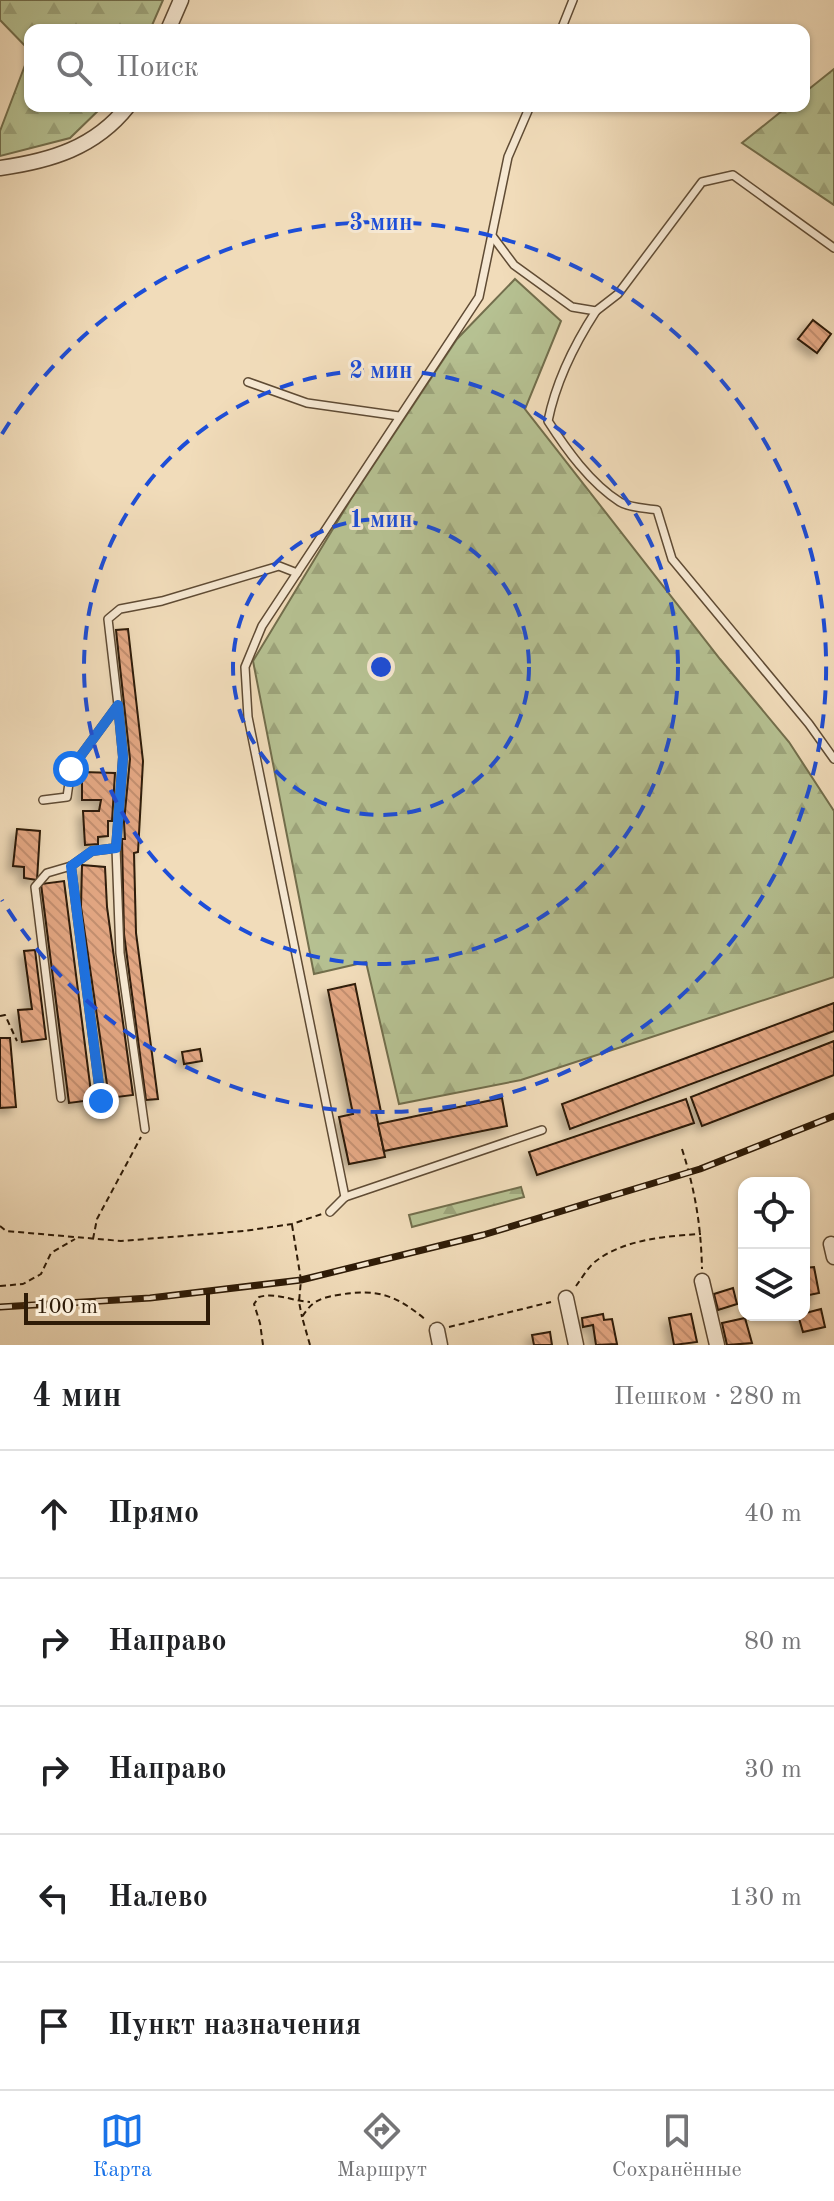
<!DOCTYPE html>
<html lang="ru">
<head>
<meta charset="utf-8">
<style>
	:root { --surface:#fff; --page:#f2f2f2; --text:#202124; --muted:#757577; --line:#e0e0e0; --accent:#1a73e8 }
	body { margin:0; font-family:"Old Standard TT",serif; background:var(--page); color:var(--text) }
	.controls { position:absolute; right:24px; bottom:24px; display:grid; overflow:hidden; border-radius:16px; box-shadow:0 2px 6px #0004 }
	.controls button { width:72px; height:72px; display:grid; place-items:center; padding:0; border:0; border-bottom:2px solid var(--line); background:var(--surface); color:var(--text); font:40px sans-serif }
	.scale { position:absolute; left:24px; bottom:20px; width:186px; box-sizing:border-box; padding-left:8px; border:4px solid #2e1b07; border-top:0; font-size:22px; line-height:28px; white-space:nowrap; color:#2e1b07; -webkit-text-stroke:6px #f6e8d2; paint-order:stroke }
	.stop { position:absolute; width:24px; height:24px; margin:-18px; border:6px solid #1a73e8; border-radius:50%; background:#fff }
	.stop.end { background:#1a73e8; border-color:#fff; box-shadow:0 2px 8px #0008 }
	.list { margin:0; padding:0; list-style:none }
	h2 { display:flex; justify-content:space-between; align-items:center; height:104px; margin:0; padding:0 32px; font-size:34px }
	h2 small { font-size:26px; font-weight:400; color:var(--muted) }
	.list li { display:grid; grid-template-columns:52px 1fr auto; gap:24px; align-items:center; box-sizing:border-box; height:128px; padding:0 32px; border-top:2px solid var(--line) }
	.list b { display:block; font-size:30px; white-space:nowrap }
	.list em { font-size:26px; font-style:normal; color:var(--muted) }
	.icon { flex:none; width:44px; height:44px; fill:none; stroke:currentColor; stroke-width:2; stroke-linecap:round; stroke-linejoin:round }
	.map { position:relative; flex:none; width:834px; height:1345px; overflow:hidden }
	.search { position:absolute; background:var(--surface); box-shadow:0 2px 6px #0004; left:24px; right:24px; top:24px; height:88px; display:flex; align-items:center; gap:20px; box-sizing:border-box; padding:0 28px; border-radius:16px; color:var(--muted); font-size:30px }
	.sheet { height:744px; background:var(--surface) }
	nav { display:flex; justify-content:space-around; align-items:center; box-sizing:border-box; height:112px; border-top:2px solid var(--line); background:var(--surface); font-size:22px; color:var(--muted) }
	nav a { display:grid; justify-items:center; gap:4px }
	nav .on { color:var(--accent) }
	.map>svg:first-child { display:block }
</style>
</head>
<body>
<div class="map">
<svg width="834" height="1345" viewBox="0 0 834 1345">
	<defs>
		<pattern id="forest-firs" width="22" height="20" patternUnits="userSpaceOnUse" patternTransform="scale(2)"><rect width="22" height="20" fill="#b6c192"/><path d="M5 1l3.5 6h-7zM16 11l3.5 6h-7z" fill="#9da57c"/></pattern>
		<pattern id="building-back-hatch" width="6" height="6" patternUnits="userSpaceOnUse" patternTransform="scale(2)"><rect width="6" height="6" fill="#e3a783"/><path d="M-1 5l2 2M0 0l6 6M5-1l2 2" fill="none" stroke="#c38f70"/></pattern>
		<filter id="shadow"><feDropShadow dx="-5" dy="5" stdDeviation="4" flood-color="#0004"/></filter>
	</defs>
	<rect width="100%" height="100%" fill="#f1dcba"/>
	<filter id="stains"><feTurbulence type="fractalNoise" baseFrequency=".0025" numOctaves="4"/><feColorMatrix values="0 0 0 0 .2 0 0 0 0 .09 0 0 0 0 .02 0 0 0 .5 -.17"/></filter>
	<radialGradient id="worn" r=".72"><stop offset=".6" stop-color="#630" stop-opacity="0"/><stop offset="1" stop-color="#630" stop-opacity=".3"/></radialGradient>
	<g fill="url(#forest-firs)" stroke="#726e4c" stroke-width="2">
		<path d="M0 0H163L150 30H30V51L0 20Z"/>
		<path d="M30 52V106H103L70 138 0 156V131Z"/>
		<path d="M834 69V205L742 143 788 106H804V93Z"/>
		<path d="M515 279 561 321 525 409 720 659 789 742 834 811V977L521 1080 399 1104 366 962 314 974 253 661 351 499 457 339Z"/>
		<path d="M521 1187 524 1197 412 1227 409 1215Z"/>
	</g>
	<g fill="url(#building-back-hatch)" stroke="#2e1b07" stroke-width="2" filter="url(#shadow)">
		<path d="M813 320 831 334 817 353 798 339Z"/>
		<path d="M128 629 143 761 138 852 134 853 136 933 158 1099 146 1100 124 934 122 839H125L124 822 130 759 116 630Z"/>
		<path d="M82 772 115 773 112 821H108V836L98 837V844L85 845 83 811H99L101 800H82Z"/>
		<path d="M17 829 40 831 37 880 24 878V867L13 866Z"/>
		<path d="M82 865 105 867 107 907 133 1095 109 1098 81 907Z"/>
		<path d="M64 881 92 1100 69 1103 41 884Z"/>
		<path d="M35 950 46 1039 22 1042 18 1010 32 1009 24 951Z"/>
		<path d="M355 984 381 1112 376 1113 385 1157 349 1164 339 1117 353 1114 328 990Z"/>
		<path d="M834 1003V1031L570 1129 562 1104Z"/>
		<path d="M0 1038H10L16 1107 0 1108Z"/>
		<path d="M834 1041V1075L702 1126 691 1097Z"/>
		<path d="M200 1049 202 1061 184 1064 182 1052Z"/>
		<path d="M502 1098 507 1126 384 1151 378 1124Z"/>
		<path d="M686 1099 694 1123 537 1175 529 1152Z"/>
		<path d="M814 1267 819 1293 804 1296V1268Z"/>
		<path d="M733 1288 737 1304 718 1310 714 1294Z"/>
		<path d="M821 1309 825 1327 803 1332 798 1315Z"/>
		<path d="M603 1314 604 1320 612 1319 617 1344 596 1345 593 1325 583 1327 582 1318Z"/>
		<path d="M691 1314 697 1342 674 1345 669 1318Z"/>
		<path d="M745 1318 752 1343 727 1345 722 1323Z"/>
		<path d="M550 1332 552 1345H534L532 1335Z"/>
	</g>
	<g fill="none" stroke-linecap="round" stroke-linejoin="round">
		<g stroke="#5f4b34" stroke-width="10">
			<g id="service">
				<path d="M561 30 573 0"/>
				<path d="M493 237 514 265 572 307 596 311 618 294 702 182 733 175 834 248"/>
				<path d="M596 311C574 345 556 381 548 421 566 449 590 483 620 502 630 508 646 508 657 510L672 559 809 724 834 759"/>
				<path d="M248 382 307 403 399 416"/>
				<path d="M297 573 262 626 245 667 248 717 345 1197"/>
				<path d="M118 705 123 757 116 848 120 953 145 1129"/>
				<path d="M43 800 67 797 71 769 118 705 108 619 120 609 162 601 279 566 297 573 479 297 508 157 530 106"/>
				<path d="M71 866 101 1101"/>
				<path d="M61 1098 35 887 47 873 71 866 92 851 116 848"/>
				<path d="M330 1212 345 1197 542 1130"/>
			</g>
		</g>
		<g stroke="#5f4b34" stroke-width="17">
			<g id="minor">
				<path d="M168 30 181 0"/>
				<path d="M0 168C50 161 95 148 128 106"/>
				<path d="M831 1244 834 1257"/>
				<path d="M702 1281 717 1345"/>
				<path d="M566 1298 576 1345"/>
				<path d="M437 1330 440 1345"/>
			</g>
		</g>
		<g stroke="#2e1b07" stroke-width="2" stroke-dasharray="6 4" stroke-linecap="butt">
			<path d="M0 1016 5 1015 17 1041"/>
			<path d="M682 1149C695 1190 701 1225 702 1269"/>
			<path d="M292 1225 301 1280 299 1302 302 1317"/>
			<path d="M0 1226 6 1231 121 1241 244 1231 292 1224 322 1214"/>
			<path d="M93 1239 97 1219 141 1137"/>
			<path d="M0 1286 23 1284 41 1274 51 1253 75 1239"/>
			<path d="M576 1286C582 1278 588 1267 596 1261 625 1239 667 1236 701 1234"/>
			<path d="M449 1327 551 1302"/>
			<path d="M263 1345 260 1323 254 1304 259 1297C276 1292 292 1301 310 1302"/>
			<path d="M310 1345 302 1317C312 1301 320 1298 338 1295 377 1288 396 1295 426 1320"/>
		</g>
		<use href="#service" stroke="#f6e8d2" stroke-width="7"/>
		<use href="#minor" stroke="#f6e8d2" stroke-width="14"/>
		<g stroke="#2e1b07" stroke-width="7">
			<path id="rail" d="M0 1307 150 1298 301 1280 483 1235 700 1169 834 1116"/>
		</g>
		<use href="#rail" stroke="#f6e8d2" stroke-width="4" stroke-dasharray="12" stroke-linecap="butt"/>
	</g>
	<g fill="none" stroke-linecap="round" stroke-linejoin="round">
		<path stroke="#1a73e8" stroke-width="10" d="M71 769 118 705 123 757 116 848 92 851 71 866 101 1101"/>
	</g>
	<g fill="none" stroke="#1d4ed8" stroke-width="4" stroke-dasharray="14 10">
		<circle cx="381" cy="667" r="148"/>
		<circle cx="381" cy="667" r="297"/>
		<path d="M2 434A445 445 0 1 1 2 900"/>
	</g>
	<circle cx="381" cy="667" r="12" fill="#1d4ed8" stroke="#f6e8d2" stroke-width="4"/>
	<g font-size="24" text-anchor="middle" font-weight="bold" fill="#1d4ed8" stroke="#f6e8d2" stroke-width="6" stroke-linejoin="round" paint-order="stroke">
		<text x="381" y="230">3 мин</text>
		<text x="381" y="378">2 мин</text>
		<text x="381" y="527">1 мин</text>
	</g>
	<rect width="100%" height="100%" filter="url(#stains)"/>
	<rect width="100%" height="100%" fill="url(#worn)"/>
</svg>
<div class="controls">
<button><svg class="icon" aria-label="locate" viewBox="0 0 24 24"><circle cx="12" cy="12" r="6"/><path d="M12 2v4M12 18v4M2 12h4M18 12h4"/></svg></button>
<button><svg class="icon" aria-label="layers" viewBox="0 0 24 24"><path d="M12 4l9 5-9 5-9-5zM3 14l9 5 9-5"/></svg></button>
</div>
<div class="scale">100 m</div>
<div class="stop" style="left:71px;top:769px"></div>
<div class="stop end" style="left:101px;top:1101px"></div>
<div class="search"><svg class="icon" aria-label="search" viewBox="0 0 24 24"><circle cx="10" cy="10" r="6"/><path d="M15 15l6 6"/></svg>Поиск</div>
</div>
<section class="sheet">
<h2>4 мин<small>Пешком · 280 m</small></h2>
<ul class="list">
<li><svg class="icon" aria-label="ahead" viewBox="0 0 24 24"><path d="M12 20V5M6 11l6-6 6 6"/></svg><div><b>Прямо</b></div><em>40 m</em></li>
<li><svg class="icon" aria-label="right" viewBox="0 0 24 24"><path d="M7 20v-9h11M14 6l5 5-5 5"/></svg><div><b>Направо</b></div><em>80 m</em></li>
<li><svg class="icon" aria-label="right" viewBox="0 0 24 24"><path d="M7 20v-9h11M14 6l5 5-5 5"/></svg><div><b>Направо</b></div><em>30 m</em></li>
<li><svg class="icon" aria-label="left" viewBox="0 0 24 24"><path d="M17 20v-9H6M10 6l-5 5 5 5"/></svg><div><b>Налево</b></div><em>130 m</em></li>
<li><svg class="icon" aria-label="arrive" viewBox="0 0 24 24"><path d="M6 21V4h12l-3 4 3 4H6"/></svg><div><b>Пункт назначения</b></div></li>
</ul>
</section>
<nav>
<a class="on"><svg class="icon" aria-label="map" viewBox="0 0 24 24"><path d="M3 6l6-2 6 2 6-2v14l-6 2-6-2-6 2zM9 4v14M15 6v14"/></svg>Карта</a>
<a><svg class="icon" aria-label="directions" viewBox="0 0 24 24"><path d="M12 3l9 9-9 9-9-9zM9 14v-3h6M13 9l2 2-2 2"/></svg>Маршрут</a>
<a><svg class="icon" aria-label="saved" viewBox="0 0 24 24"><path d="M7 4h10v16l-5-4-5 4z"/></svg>Сохранённые</a>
</nav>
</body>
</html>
